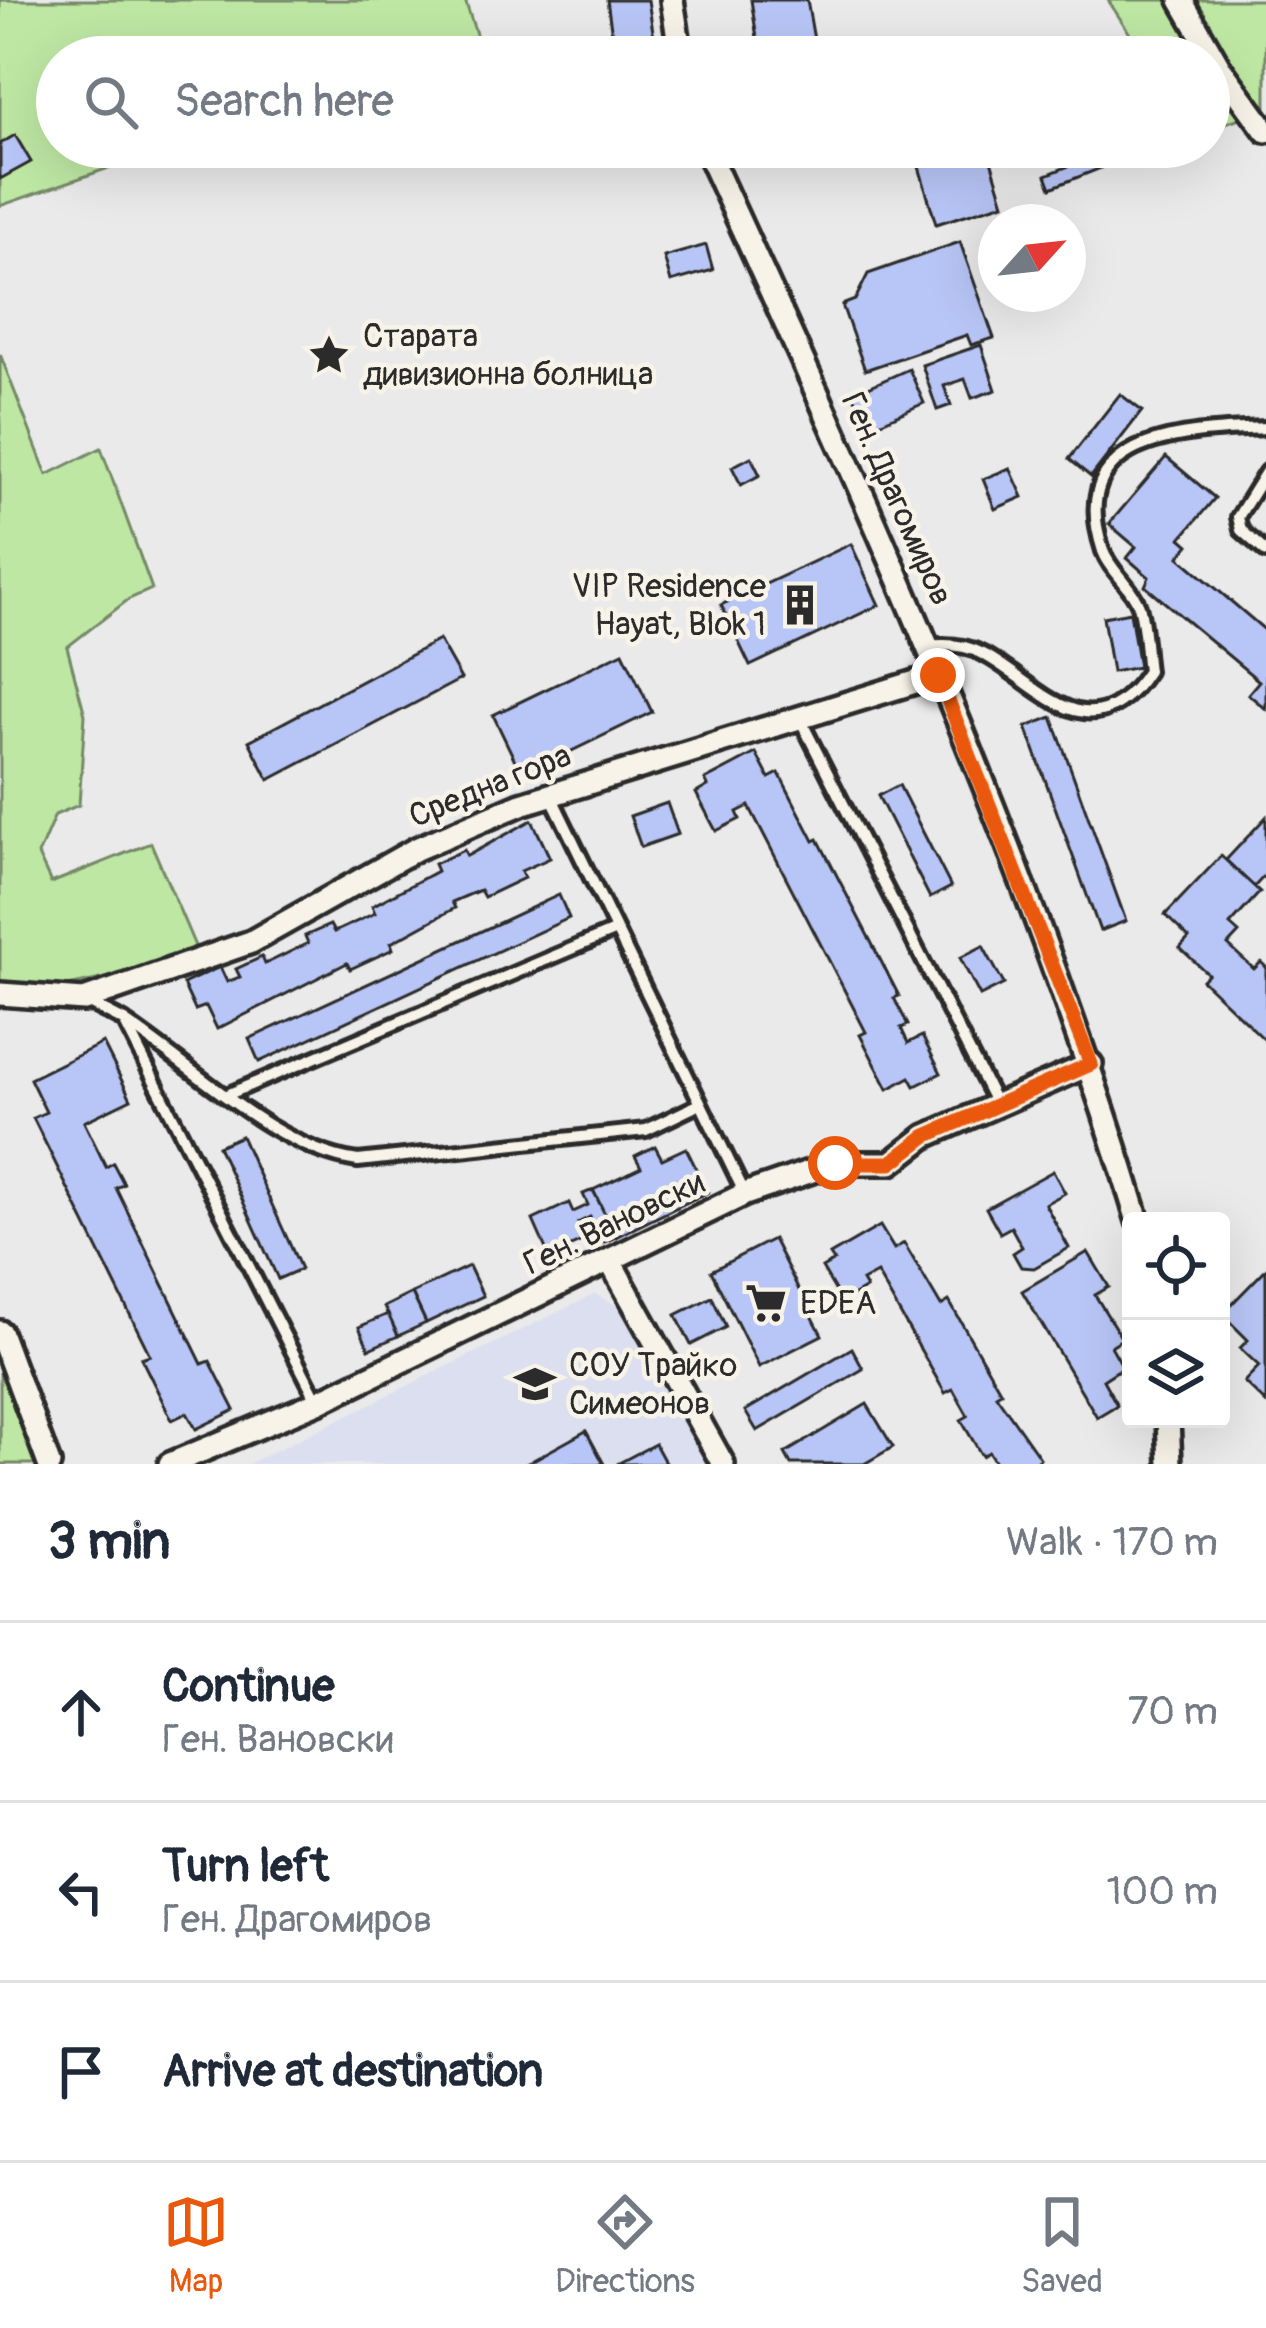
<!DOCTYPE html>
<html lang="en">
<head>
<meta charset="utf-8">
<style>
	:root { --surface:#fff; --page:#f6f6f7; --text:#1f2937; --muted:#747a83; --line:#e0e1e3; --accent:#ea580c }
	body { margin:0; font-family:Pangolin,sans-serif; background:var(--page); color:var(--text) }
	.controls { position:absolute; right:36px; bottom:36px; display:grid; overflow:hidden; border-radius:12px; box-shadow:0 12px 48px #0002 }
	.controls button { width:108px; height:108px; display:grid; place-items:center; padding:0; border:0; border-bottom:3px solid var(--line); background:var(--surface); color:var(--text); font:60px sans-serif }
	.compass { position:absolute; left:978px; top:204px; width:108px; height:108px; border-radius:50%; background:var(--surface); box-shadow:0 12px 48px #0002; rotate:63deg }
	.stop { position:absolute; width:36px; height:36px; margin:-27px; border:9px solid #ea580c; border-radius:50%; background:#fff }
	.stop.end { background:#ea580c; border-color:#fff; box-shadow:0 3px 12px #0008 }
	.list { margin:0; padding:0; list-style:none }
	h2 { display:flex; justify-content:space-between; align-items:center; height:156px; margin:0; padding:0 48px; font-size:51px }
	h2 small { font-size:39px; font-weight:400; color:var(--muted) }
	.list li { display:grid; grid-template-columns:78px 1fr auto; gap:36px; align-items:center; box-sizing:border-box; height:180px; padding:0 48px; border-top:3px solid var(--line) }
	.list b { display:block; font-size:45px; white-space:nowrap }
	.list p { margin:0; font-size:39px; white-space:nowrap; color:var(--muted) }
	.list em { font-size:39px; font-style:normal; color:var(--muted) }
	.icon { flex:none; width:66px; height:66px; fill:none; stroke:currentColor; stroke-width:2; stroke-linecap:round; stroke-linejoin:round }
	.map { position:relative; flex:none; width:1266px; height:1464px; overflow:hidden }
	.search { position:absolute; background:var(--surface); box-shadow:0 12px 48px #0002; left:36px; right:36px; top:36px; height:132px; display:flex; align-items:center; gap:30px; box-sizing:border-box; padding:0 42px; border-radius:66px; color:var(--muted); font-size:45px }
	.sheet { height:696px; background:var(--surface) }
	nav { display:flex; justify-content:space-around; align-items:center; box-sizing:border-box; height:168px; border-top:3px solid var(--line); background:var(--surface); font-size:33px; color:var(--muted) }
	nav a { display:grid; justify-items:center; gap:6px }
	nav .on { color:var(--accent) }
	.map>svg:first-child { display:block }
</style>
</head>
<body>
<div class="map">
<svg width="1266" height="1464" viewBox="0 0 1266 1464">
	<rect width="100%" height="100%" fill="#eaeaeb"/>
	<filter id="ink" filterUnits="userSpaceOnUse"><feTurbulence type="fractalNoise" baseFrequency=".00833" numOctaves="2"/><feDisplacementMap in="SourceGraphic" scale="24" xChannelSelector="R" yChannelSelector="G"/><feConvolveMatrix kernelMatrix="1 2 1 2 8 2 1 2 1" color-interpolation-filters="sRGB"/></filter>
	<g filter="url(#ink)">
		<path fill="#dbdfef" d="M595 1294 618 1306 706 1464H248Z"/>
		<g fill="#bee7a3" stroke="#748967" stroke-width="3">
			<path d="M0 0H465L478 40 428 57H57V147H169L0 206Z"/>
			<path d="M1108 0H1266V131L1251 114 1209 129V57H1145Z"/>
			<path d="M0 354 47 475 101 448 152 589 129 599 67 647 85 715 79 805 55 815 38 855 51 883 151 843 200 958 21 996 0 994Z"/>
			<path d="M0 1332 49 1464H0Z"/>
		</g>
		<g fill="#b8c6f7" stroke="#2b2b2b" stroke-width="3">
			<path d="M607 0H648L657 57H615Z"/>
			<path d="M751 0H807L817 57H760Z"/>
			<path d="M15 135 31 162 0 179V144Z"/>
			<path d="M960 147H987L1004 203 936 224 917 160Z"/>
			<path d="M1096 155 1101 168 1051 188 1046 175Z"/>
			<path d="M960 242 994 338 971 345 967 335 865 370 842 305 855 300 868 274Z"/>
			<path d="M706 245 713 270 671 282 664 257Z"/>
			<path d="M981 345 996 390 972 398 965 379 944 386 951 405 937 410 922 365Z"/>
			<path d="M909 369 924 403 868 428 853 394Z"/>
			<path d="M1120 394 1142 411 1091 477 1069 459Z"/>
			<path d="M751 457 760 475 741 485 732 467Z"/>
			<path d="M1166 457 1215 498 1181 538 1189 545 1179 557 1266 631V709L1248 694 1259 681 1145 586 1149 577 1127 558 1136 547 1109 524Z"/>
			<path d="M1010 468 1023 497 995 509 983 479Z"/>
			<path d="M851 544 879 605 750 666 721 605Z"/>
			<path d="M1130 612 1139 667 1112 672 1103 617Z"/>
			<path d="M439 640 461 679 269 780 249 741Z"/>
			<path d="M623 652 652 712 522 775 493 715Z"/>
			<path d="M1052 717 1126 921 1100 931 1026 727Z"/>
			<path d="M756 753 769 778 779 773 814 841 818 839 899 996 894 998 908 1025 901 1028 908 1043 922 1036 941 1073 915 1086 910 1077 888 1089 860 1035 866 1032 749 806 737 812 740 819 716 831 696 793 708 786 705 780Z"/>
			<path d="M899 785 951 887 930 898 878 796Z"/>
			<path d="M667 803 678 834 641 847 630 816Z"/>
			<path d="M1266 817V874L1254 887 1226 860Z"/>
			<path d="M532 820 550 858 521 871 524 878 484 897 480 890 452 902 455 908 391 943 393 949 350 969 347 963 217 1029 206 1006 195 1010 183 984 220 967 227 982 240 977 236 969 262 957 265 964 308 943 305 936 330 925 334 932 375 913 372 906 437 871 434 864 464 850 467 856Z"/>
			<path d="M1221 856 1260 892 1230 925 1239 933 1228 945 1254 969 1261 962 1266 967V1041L1202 980 1208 974 1180 948 1189 938 1165 915Z"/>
			<path d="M559 895 569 918 259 1062 249 1039Z"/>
			<path d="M983 946 1004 984 980 996 960 958Z"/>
			<path d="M103 1043 131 1099 84 1122 106 1167 113 1163 124 1184 116 1188 202 1364 210 1361 235 1410 196 1429 187 1413 172 1420 141 1358 150 1355 33 1118 46 1112 30 1079Z"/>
			<path d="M241 1136 301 1269 278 1279 218 1146Z"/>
			<path d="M655 1146 662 1159 686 1148 708 1192 616 1237 593 1190 641 1167 635 1156Z"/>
			<path d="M1053 1171 1065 1193 1045 1204 1069 1248 1034 1268 1021 1267 1013 1253 1022 1247 1011 1227 1000 1233 986 1208Z"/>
			<path d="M593 1190 616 1237 602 1243 590 1217 578 1223 586 1239 549 1256 533 1220 569 1203 573 1212 588 1205 583 1194Z"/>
			<path d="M880 1226 894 1249 904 1243 941 1306 949 1301 1001 1392 996 1395 1040 1458 1036 1464H996L989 1452 982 1456 961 1420 968 1416 953 1389 945 1393 877 1273 862 1281 866 1288 842 1302 822 1268 834 1261 830 1255Z"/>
			<path d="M773 1239 822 1335 759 1367 711 1271Z"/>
			<path d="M1088 1252 1109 1287 1095 1295 1122 1339 1111 1346 1123 1367 1103 1380 1117 1405 1097 1417 1022 1291Z"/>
			<path d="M469 1266 483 1296 426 1323 412 1293Z"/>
			<path d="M1266 1269V1403L1244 1382 1259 1366 1240 1348 1248 1340 1222 1314Z"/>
			<path d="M412 1293 426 1323 398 1336 384 1307Z"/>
			<path d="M712 1297 726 1327 691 1345 676 1315Z"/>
			<path d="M388 1314 398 1336 369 1349 359 1327Z"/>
			<path d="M852 1348 863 1369 757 1431 745 1411Z"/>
			<path d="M867 1404 893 1447 864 1464H791L785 1453Z"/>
			<path d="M586 1431 604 1464H526Z"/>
			<path d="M655 1444 666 1464H617Z"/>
		</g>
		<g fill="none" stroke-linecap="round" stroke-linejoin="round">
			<g stroke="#2b2b2b" stroke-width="20">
				<g id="service">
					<path d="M1266 472 1238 517 1241 530 1266 552"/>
					<path d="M928 646C946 644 966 645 983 654 1037 682 1090 760 1148 671 1145 650 1145 626 1139 606 1132 586 1110 571 1103 551 1064 432 1188 432 1266 428"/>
					<path d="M799 717 996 1104"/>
					<path d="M551 796 745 1194"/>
					<path d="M87 1002 124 1021 318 1402"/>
					<path d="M124 1021C195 1068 275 1149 358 1161L646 1130 700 1104"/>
					<path d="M229 1094 616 930"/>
				</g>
			</g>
			<g stroke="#2b2b2b" stroke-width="30">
				<g id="minor">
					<path d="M672 0 681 57"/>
					<path d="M1181 0 1220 68 1266 131"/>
					<path d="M705 147C866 497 1027 852 1138 1221"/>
					<path d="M0 994 84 1000 251 942 416 849 521 804 938 675"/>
					<path d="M611 1263 723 1464"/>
					<path d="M0 1332 49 1464"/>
					<path d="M1168 1419 1170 1464"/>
					<path d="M170 1464 318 1402 745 1194 835 1163H891L926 1136 1091 1064"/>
				</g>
			</g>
			<use href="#service" stroke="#f7f3e8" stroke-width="10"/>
			<use href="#minor" stroke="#f7f3e8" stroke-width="21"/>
		</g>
	</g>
	<g fill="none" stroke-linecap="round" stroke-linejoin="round" filter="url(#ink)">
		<path stroke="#ea580c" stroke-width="15" d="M835 1163H891L926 1136 1091 1064 938 675"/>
	</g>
	<defs>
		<g id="sight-bare" transform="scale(3.24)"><path d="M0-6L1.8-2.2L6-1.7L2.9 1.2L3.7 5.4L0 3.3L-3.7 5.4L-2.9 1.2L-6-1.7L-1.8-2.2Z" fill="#2b2b2b" stroke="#f7f3e8" stroke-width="2.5" paint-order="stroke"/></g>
		<g id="building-bare" transform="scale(3.24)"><path d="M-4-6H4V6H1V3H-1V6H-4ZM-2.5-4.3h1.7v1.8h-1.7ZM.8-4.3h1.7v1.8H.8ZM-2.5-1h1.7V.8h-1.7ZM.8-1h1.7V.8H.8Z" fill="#2b2b2b" stroke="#f7f3e8" stroke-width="2.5" paint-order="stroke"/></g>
		<g id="supermarket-bare" transform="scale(3.24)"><path d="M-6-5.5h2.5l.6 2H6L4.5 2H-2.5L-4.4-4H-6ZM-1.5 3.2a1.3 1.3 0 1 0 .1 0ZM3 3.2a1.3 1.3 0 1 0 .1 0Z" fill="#2b2b2b" stroke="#f7f3e8" stroke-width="2.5" paint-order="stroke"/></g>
		<g id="school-bare" transform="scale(3.24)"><path d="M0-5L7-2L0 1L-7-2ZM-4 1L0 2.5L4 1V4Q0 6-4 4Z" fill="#2b2b2b" stroke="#f7f3e8" stroke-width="2.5" paint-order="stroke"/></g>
	</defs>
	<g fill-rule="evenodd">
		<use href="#sight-bare" x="329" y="355"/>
		<use href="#building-bare" x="800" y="605"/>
		<use href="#supermarket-bare" x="766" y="1303"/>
		<use href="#school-bare" x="535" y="1384"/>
	</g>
	<g text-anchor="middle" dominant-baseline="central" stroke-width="9" stroke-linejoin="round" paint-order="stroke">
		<g font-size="33" fill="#2b2b2b" stroke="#f7f3e8" text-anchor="start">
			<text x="363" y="336">Старата<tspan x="363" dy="38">дивизионна болница</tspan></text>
			<text x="766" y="586" text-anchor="end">VIP Residence<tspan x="766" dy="38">Hayat, Blok 1</tspan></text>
			<text x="800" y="1303">EDEA</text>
			<text x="569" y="1365">СОУ Трайко<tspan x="569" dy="38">Симеонов</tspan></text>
		</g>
		<g font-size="33" fill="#2b2b2b" stroke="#f7f3e8">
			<text transform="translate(897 499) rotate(66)">Ген. Драгомиров</text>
			<text transform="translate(490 786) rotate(-22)">Средна гора</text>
			<text transform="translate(614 1223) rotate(-26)">Ген. Вановски</text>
		</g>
	</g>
</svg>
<div class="controls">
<button><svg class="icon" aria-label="locate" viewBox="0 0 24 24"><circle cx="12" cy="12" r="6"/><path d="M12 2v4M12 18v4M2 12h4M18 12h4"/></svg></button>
<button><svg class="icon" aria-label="layers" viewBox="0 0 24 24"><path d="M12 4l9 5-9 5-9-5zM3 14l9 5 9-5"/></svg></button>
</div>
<svg class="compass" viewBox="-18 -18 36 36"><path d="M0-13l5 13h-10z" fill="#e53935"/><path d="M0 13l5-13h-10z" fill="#747a83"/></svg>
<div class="stop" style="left:835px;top:1163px"></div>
<div class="stop end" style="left:938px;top:675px"></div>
<div class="search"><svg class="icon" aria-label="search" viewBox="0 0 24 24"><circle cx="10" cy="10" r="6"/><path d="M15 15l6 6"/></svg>Search here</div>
</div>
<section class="sheet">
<h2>3 min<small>Walk · 170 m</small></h2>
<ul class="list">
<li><svg class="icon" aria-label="ahead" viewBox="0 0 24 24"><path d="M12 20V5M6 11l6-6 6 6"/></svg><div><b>Continue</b><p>Ген. Вановски</p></div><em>70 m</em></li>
<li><svg class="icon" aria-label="left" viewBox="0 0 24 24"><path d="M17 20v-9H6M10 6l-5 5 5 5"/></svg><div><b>Turn left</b><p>Ген. Драгомиров</p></div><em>100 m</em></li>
<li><svg class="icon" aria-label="arrive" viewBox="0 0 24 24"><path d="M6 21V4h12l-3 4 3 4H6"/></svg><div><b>Arrive at destination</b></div></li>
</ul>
</section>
<nav>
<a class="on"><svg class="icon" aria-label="map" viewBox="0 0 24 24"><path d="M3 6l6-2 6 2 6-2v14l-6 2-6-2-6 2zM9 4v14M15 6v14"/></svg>Map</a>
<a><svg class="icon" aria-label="directions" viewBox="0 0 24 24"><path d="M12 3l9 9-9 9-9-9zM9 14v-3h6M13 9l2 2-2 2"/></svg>Directions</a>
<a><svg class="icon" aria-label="saved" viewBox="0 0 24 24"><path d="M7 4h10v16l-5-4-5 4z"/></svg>Saved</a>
</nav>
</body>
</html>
